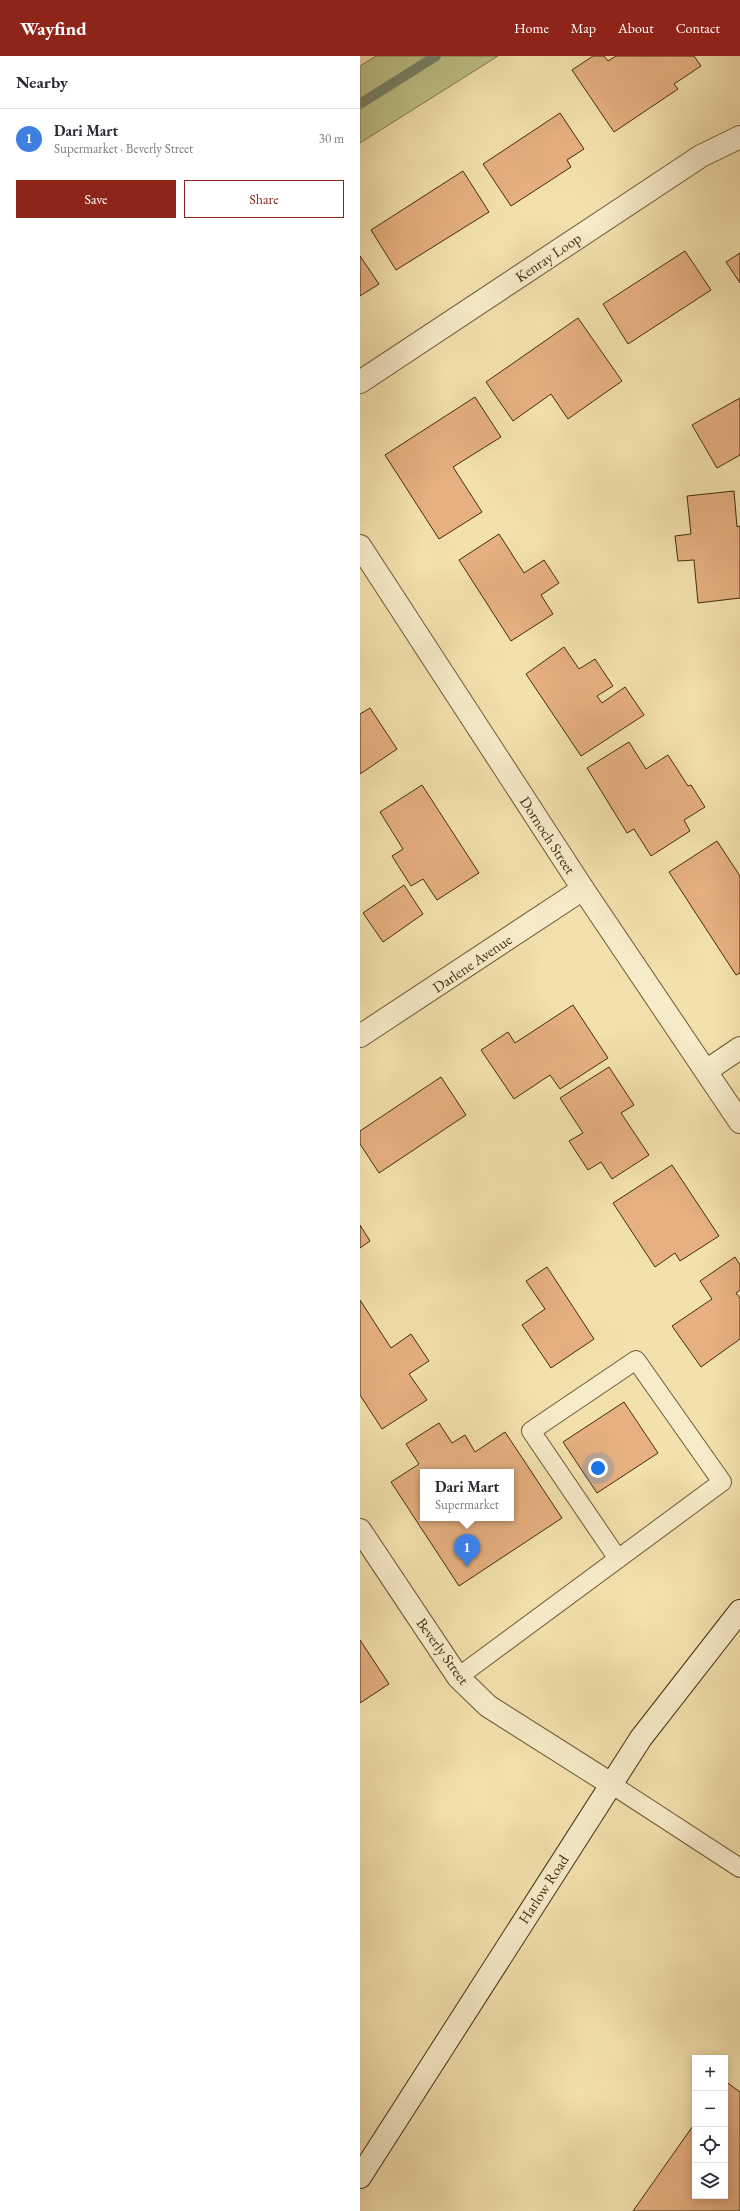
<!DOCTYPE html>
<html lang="en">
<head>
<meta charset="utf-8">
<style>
	:root { --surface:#fff; --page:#f2f2f3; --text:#2b2b33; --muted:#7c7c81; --line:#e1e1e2; --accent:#8f2418 }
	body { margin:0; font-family:"EB Garamond",serif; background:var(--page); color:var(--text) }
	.controls { position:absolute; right:12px; bottom:12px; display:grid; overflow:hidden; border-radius:0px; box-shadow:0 2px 10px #0003 }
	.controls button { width:36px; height:36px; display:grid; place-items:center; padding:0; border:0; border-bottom:1px solid var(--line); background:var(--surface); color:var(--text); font:20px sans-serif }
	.you { position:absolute; left:238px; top:1412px; width:14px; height:14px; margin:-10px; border:3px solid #fff; border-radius:50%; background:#1a73e8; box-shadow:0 0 0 6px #1a73e833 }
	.badge { display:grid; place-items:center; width:26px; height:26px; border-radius:50%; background:var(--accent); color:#fff; font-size:13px; font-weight:700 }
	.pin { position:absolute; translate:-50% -33px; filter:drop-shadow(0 1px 2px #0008) }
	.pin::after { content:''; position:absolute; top:21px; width:14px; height:12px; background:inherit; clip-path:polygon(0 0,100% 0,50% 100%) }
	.popup { position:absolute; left:60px; top:1413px; width:94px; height:52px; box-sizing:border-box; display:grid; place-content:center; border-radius:0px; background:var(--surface); filter:drop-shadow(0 1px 3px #0005); font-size:13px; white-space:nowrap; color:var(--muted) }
	.popup b { font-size:15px; color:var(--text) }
	.popup::after { content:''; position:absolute; left:50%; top:100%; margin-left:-8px; border:8px solid transparent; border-top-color:var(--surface) }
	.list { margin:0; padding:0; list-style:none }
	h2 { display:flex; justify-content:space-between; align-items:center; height:52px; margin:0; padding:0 16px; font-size:17px }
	h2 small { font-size:13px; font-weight:400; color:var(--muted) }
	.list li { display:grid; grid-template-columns:26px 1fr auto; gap:12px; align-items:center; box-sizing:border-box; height:60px; padding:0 16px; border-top:1px solid var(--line) }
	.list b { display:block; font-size:15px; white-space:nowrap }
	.list p { margin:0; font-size:13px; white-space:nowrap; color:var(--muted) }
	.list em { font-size:13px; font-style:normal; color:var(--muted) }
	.actions { display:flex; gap:8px; padding:12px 16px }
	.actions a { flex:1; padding:9px 0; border:1px solid var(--accent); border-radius:0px; text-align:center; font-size:14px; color:var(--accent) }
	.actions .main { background:var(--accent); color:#fff }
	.icon { flex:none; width:22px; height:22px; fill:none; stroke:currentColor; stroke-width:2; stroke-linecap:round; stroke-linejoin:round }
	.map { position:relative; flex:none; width:380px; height:2155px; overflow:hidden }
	header { display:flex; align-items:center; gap:24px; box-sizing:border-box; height:56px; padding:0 20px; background:var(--accent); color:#fff }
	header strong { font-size:19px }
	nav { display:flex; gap:22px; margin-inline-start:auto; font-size:14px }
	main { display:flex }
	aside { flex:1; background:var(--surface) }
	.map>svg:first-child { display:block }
</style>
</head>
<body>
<header>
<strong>Wayfind</strong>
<nav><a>Home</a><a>Map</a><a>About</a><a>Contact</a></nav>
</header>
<main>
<aside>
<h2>Nearby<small></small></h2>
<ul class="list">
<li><span class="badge" style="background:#3f7fe0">1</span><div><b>Dari Mart</b><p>Supermarket · Beverly Street</p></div><em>30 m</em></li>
</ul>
<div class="actions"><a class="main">Save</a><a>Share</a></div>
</aside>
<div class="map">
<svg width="380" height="2155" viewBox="0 0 380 2155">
	<rect width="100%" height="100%" fill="#f3e1ad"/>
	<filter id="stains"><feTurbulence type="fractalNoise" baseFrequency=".005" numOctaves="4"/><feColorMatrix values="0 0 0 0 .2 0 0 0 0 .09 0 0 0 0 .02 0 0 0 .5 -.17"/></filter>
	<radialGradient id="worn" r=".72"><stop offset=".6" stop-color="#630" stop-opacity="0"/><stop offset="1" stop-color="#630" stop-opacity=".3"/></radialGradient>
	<path fill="#bdc288" stroke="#80764b" d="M16 0H138L0 87V10Z"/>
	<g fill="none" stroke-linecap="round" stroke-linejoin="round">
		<path stroke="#78836a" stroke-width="10" d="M0 48 76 0"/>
	</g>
	<g fill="#e6b080" stroke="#422b0e" fill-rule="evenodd">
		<path d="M233 0H244L248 5 256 0H334L341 10 314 28 318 33 254 76 212 14Z"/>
		<path d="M200 57 224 93 207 104 211 111 151 150 123 108Z"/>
		<path d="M103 115 129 156 36 214 11 174Z"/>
		<path d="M325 195 351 234 268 288 243 248Z"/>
		<path d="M380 197V227L366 206Z"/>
		<path d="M0 200 19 228 0 240Z"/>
		<path d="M218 262 262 325 208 363 191 338 153 365 126 326Z"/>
		<path d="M115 341 141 381 93 411 122 456 79 483 25 399Z"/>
		<path d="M380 342V399L357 412 332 369Z"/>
		<path d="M374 435 377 471 380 470V542L338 547 334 504 318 505 315 480 331 478 327 440Z"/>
		<path d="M139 478 164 517 184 504 199 527 181 539 193 558 151 585 99 504Z"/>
		<path d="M204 591 219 613 235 603 253 630 237 640 242 647 265 631 284 659 221 700 166 618Z"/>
		<path d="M10 652 37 693 0 718V658Z"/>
		<path d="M269 686 286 713 308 699 328 730 331 729 345 751 324 764 330 775 291 800 274 773 267 777 227 712Z"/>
		<path d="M62 729 119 817 77 844 63 823 51 830 32 800 43 793 20 756Z"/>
		<path d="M357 785 380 820V917L376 919 309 816Z"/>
		<path d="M44 829 63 858 23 886 3 857Z"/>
		<path d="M213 949 248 1002 200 1033 190 1019 154 1043 121 994 148 976 155 987Z"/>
		<path d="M249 1011 274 1049 261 1057 289 1099 252 1123 241 1106 228 1114 209 1085 223 1077 200 1042Z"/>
		<path d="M81 1021 106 1059 19 1117 0 1088V1075Z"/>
		<path d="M312 1109 359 1180 320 1205 315 1197 295 1211 253 1147Z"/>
		<path d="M0 1169 10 1185 0 1192Z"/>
		<path d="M375 1201 380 1209V1234L376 1237 380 1242V1283L341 1311 312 1270 352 1243 340 1225Z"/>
		<path d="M187 1211 234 1283 191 1312 162 1269 185 1253 166 1225Z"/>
		<path d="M0 1244 31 1292 51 1278 69 1305 49 1318 67 1344 22 1373 0 1339Z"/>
		<path d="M264 1346 298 1397 237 1437 203 1386Z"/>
		<path d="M79 1367 92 1387 105 1379 115 1396 145 1376 202 1462 99 1530 31 1426 59 1408 46 1388ZM63 1416H151V1462H63Z"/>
		<path d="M0 1584 29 1628 0 1647Z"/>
		<path d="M365 2025 380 2036V2155H273L335 2067V2140H365Z"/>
	</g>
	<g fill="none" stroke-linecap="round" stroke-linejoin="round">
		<g stroke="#6e5836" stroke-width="20">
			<g id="lane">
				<path d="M98 1621 362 1426 276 1304 171 1375 258 1503"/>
				<path d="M251 1728 380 1812"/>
			</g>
		</g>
		<g stroke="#6e5836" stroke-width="24">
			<g id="street">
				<path d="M0 326 341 100 380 81"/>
				<path d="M0 490 223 833 380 1066"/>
				<path d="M0 980 223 833"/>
				<path d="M346 1015 380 992"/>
				<path d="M0 1474 98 1621 128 1650 251 1728"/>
			</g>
		</g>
		<g stroke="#422b0e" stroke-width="24">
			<path id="secondary" d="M0 2121 281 1682 380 1555"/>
		</g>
		<use href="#lane" stroke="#f7ecca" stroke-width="18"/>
		<use href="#street" stroke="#f7ecca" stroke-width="22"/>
		<use href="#secondary" stroke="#f7ecca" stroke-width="22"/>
	</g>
	<g text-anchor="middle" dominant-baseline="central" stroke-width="3" stroke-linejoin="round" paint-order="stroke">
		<g font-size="15" fill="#422b0e" stroke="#f7ecca">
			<text transform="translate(188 201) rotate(-34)">Kenray Loop</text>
			<text transform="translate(188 779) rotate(57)">Dornoch Street</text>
			<text transform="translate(112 907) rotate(-34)">Darlene Avenue</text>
			<text transform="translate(83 1595) rotate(54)">Beverly Street</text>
			<text transform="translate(183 1833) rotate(-57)">Harlow Road</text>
		</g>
	</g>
	<rect width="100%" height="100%" filter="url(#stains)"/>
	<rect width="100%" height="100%" fill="url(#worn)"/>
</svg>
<div class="controls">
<button>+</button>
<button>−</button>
<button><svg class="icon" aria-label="locate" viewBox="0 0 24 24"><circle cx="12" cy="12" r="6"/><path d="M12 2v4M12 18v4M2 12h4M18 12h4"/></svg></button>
<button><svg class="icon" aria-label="layers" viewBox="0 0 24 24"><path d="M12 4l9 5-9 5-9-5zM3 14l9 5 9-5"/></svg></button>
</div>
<div class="you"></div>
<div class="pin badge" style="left:107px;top:1511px;background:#3f7fe0">1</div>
<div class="popup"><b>Dari Mart</b>Supermarket</div>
</div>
</main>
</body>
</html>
